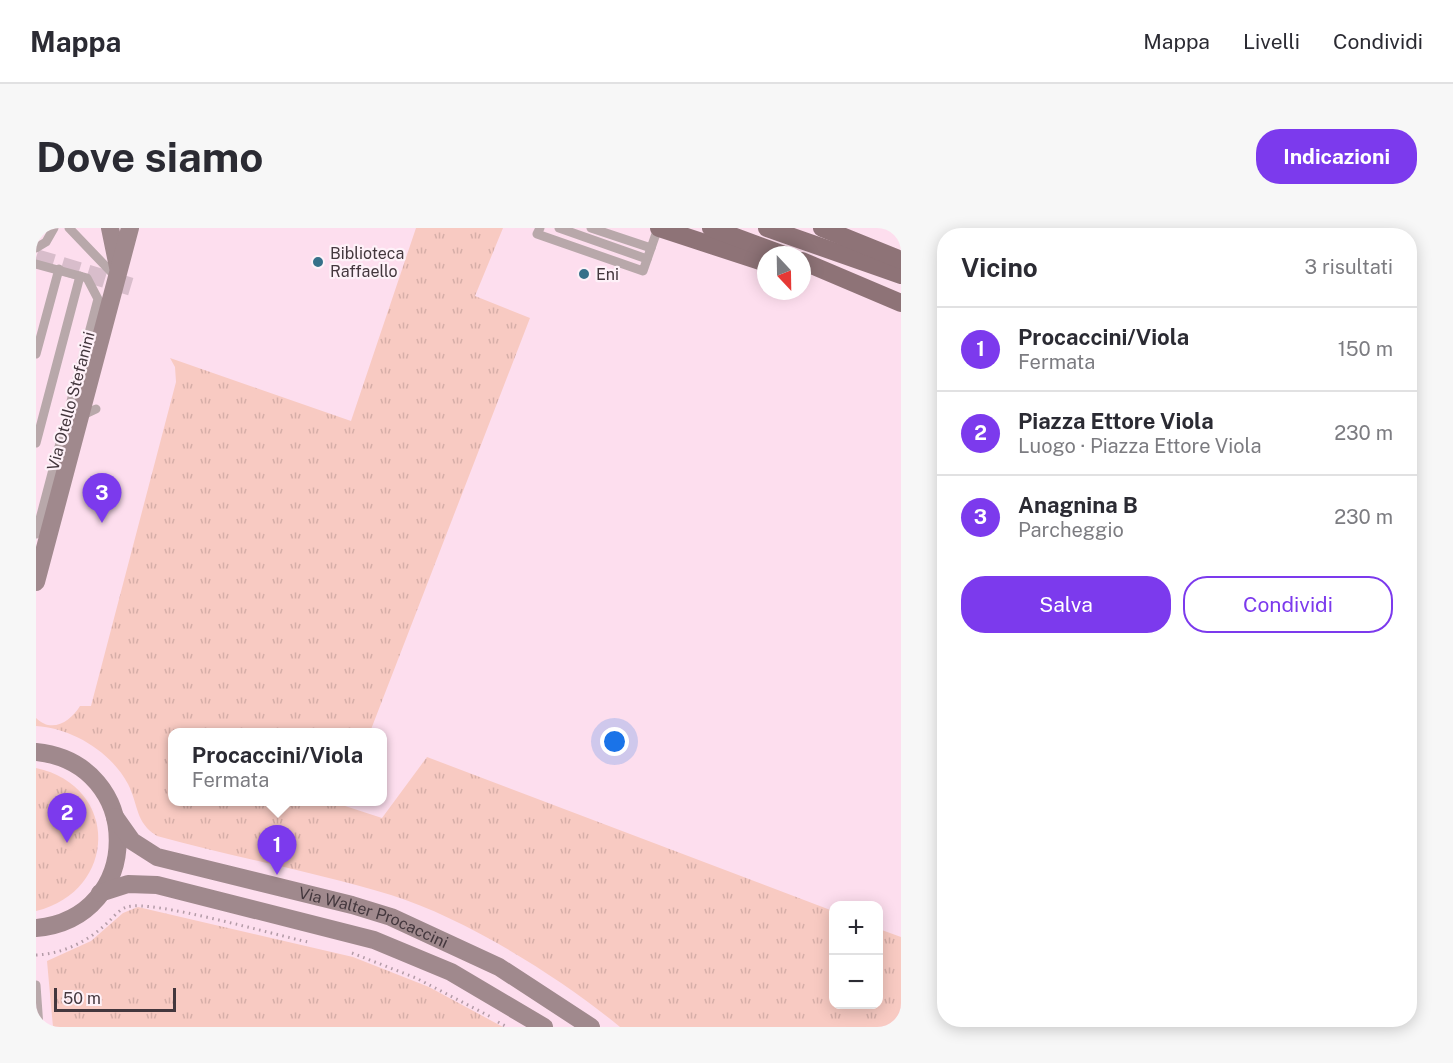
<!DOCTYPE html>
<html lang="it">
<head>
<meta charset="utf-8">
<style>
	:root { --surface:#fff; --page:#f7f7f7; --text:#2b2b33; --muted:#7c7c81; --line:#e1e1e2; --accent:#7c3aed }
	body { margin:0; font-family:"Public Sans",sans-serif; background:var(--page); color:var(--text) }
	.controls { position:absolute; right:18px; bottom:18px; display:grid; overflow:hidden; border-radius:12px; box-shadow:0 3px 15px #0003 }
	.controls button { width:54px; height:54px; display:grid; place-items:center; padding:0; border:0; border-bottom:2px solid var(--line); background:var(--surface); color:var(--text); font:30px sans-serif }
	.compass { position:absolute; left:721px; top:18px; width:54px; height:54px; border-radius:50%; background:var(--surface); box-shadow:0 3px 15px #0003; rotate:158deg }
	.scale { position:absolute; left:18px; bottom:15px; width:122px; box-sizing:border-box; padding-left:6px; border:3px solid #43373d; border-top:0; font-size:16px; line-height:21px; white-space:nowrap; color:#43373d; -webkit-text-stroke:4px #fef1f8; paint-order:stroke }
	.you { position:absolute; left:579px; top:514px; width:21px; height:21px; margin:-15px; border:4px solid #fff; border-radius:50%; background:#1a73e8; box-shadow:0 0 0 9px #1a73e833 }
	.badge { display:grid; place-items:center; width:39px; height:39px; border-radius:50%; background:var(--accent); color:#fff; font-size:20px; font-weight:700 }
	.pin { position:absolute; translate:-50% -50px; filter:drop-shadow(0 2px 3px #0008) }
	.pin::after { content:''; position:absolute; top:32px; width:21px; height:18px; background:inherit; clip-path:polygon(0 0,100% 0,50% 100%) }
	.popup { position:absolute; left:132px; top:500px; width:219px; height:78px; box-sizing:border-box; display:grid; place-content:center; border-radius:12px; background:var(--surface); filter:drop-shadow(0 2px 4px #0005); font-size:20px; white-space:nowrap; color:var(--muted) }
	.popup b { font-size:22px; color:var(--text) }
	.popup::after { content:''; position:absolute; left:50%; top:100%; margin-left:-12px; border:12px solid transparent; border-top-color:var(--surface) }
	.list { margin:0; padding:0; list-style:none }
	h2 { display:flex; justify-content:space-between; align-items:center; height:78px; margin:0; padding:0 24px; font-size:26px }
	h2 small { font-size:20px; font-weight:400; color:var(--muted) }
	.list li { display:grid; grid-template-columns:39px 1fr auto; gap:18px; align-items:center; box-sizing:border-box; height:84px; padding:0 24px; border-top:2px solid var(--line) }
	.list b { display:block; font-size:22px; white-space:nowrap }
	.list p { margin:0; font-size:20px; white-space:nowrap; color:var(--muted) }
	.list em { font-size:20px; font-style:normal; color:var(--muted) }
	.actions { display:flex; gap:12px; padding:18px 24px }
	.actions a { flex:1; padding:14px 0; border:2px solid var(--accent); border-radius:24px; text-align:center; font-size:21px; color:var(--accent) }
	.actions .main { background:var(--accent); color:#fff }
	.map { position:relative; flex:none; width:865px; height:799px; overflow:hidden; border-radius:24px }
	header { display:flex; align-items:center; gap:36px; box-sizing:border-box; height:84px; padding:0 30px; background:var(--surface); border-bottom:2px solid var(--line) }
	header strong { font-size:28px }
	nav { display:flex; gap:33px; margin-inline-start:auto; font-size:21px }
	.intro { display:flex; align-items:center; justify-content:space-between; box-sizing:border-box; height:144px; padding:0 36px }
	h1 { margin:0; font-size:42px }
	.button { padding:15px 27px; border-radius:24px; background:var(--accent); color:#fff; font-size:21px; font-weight:700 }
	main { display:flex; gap:36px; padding:0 36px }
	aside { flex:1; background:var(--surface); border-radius:24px; box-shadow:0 3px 15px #0003 }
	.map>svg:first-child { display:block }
</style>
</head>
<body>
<header>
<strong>Mappa</strong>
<nav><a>Mappa</a><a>Livelli</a><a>Condividi</a></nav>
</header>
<div class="intro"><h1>Dove siamo</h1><a class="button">Indicazioni</a></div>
<main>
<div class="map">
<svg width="865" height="799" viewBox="0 0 865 799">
	<defs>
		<pattern id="grass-tufts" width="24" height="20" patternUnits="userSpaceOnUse" patternTransform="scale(1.5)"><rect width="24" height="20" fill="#f8cac2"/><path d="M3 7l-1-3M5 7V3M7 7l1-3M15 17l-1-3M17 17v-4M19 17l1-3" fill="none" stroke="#d6aea8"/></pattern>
	</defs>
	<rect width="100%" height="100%" fill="#fddeee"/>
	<g fill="url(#grass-tufts)">
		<path d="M380 0H467L439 68 494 90 334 504H136V574H307L306 577 346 590 391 529 797 683 798 776H842L843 701 865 709V799H584C525 750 429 690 355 667 278 644 198 629 121 608 99 594 103 578 92 556 75 524 36 500 0 498V490C16 506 35 493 44 478H55L140 154 139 139 134 130 315 193Z"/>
		<path d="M0 540C84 558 82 663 0 683Z"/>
		<path d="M102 679 317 729 393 759 467 799H17L11 733 55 713 87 685Z"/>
	</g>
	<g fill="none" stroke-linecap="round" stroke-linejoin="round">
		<path stroke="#d8bdcb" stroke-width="18" stroke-dasharray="18 9" stroke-linecap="butt" d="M0 30 96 59"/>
		<g stroke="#b39ba7" stroke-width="3" stroke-dasharray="1.5 4.5" stroke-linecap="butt">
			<path d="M316 725 380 750 457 790"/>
			<path d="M0 727C26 726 51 714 70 696 77 690 83 681 91 679 115 671 239 707 272 714"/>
			<path d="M462 794 471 799"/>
		</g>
		<g stroke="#b8a8aa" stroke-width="9">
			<path d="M33 0 80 49"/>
			<path d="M504 0 501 6 607 43 622 0"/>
			<path d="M523 0 611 31"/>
			<path d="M555 0 615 20"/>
			<path d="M0 20 10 14 18 0"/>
			<path d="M0 36 51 50 62 71 0 306"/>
			<path d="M0 126 23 41"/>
			<path d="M45 188 60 181"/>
			<path d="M0 215 44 48"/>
			<path d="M0 757 3 799"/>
		</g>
		<g stroke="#a0898d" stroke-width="18">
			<path d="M74 0 82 39"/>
			<path d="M0 354 94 0"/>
			<path d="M0 524C109 535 109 690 0 700"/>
			<path id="s1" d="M79 589 96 613 121 629 316 677 355 689 463 739 555 799"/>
			<path d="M64 665 92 656 121 657 338 712 415 744 508 799"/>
		</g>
		<g stroke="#8e7377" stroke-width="18">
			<path d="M623 0 730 35"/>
			<path d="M675 0 748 27"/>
			<path d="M731 0 865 47"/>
			<path d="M786 0 865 32"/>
			<path d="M766 33 865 75"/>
		</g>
	</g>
	<g fill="#367089" stroke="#fef1f8" stroke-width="2">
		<circle cx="282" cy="34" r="6"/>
		<circle cx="548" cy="46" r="6"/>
	</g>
	<g text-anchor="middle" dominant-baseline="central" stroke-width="4.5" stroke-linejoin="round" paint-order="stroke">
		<g font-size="16" fill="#43373d" stroke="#fef1f8" text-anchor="start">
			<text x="294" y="25">Biblioteca<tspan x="294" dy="18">Raffaello</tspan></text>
			<text x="560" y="46">Eni</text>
		</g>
		<g font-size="16" fill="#43373d" stroke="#fef1f8">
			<text transform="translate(35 173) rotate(-75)">Via Otello Stefanini</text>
			<text stroke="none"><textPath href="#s1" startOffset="284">Via Walter Procaccini</textPath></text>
		</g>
	</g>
</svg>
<div class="controls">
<button>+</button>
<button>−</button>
</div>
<svg class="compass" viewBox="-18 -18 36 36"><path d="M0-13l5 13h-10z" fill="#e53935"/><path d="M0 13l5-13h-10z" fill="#7c7c81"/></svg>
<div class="scale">50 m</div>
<div class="you"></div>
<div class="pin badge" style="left:241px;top:647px">1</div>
<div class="popup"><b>Procaccini/Viola</b>Fermata</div>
<div class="pin badge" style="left:31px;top:615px">2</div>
<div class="pin badge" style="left:66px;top:295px">3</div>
</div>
<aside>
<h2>Vicino<small>3 risultati</small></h2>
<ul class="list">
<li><span class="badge">1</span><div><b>Procaccini/Viola</b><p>Fermata</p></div><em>150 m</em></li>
<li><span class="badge">2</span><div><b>Piazza Ettore Viola</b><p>Luogo · Piazza Ettore Viola</p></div><em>230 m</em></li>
<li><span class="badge">3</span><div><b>Anagnina B</b><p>Parcheggio</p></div><em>230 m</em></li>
</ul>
<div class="actions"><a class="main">Salva</a><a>Condividi</a></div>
</aside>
</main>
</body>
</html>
